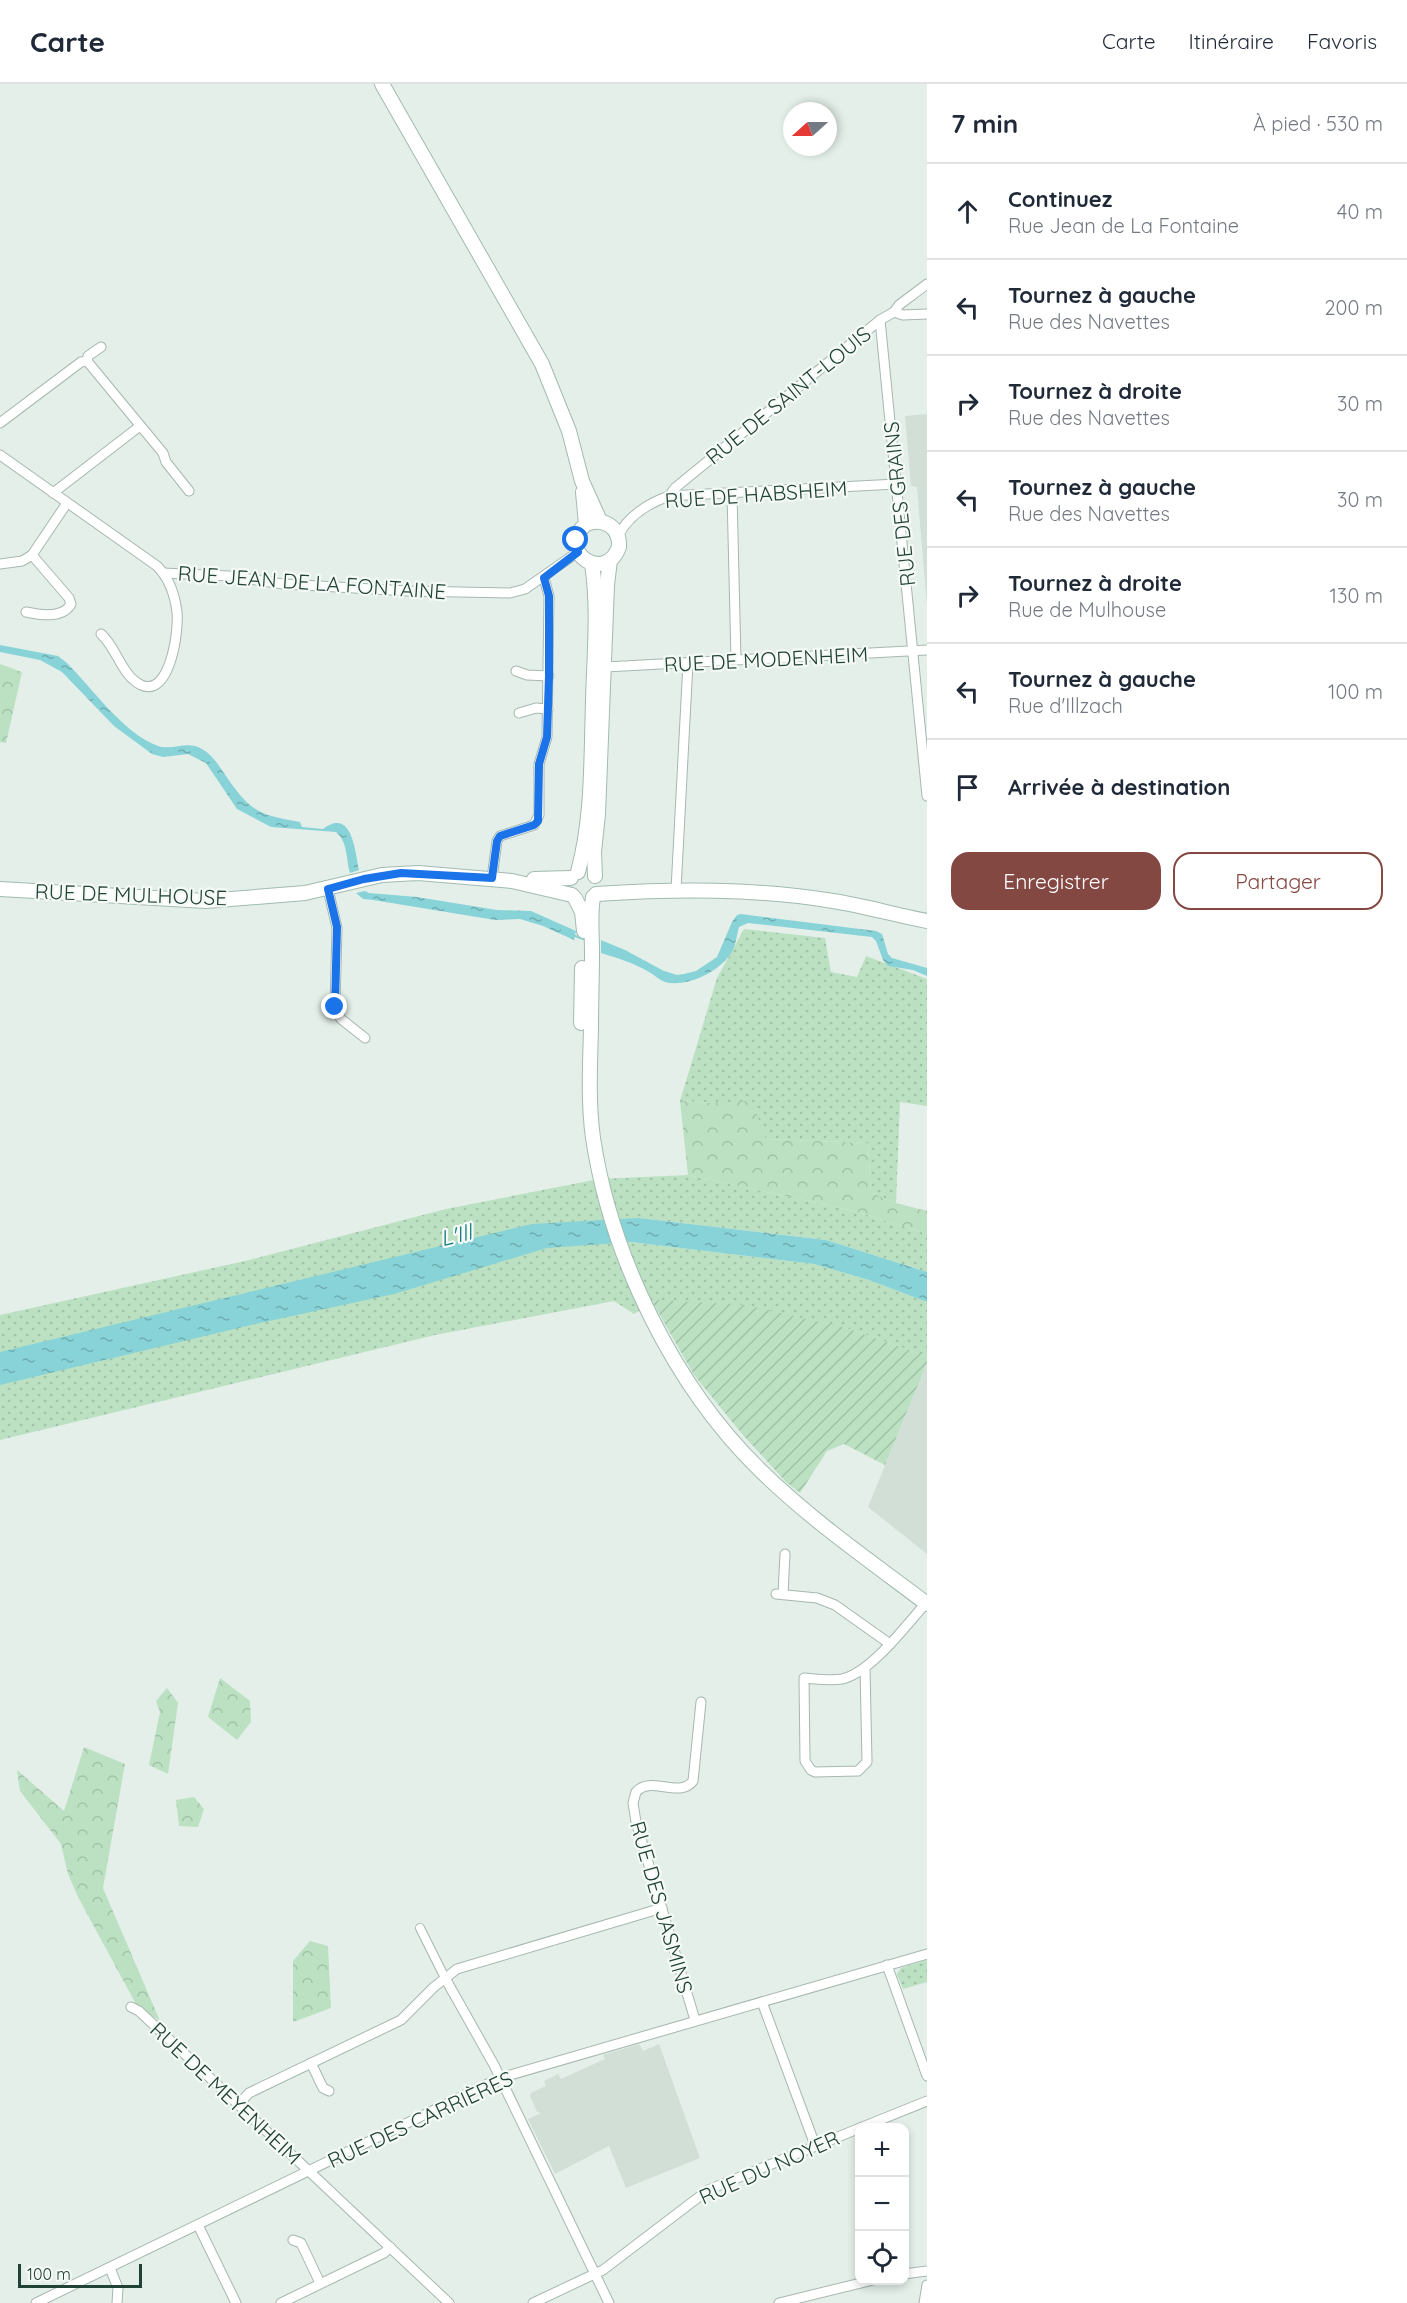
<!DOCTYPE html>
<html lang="fr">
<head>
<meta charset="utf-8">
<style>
	:root { --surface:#fff; --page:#f2f2f3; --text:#1f2937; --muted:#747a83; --line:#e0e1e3; --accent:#844843 }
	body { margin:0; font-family:Quicksand,sans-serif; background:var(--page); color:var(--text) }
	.controls { position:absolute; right:18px; bottom:18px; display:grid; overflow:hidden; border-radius:12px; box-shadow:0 3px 9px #0003 }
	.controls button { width:54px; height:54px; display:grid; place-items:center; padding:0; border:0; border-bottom:2px solid var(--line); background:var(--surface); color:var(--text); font:30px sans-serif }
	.compass { position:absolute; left:783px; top:18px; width:54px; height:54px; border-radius:50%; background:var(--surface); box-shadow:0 3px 9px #0003; rotate:249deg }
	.scale { position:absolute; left:18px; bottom:15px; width:124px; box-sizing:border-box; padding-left:6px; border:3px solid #214236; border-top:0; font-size:16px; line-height:21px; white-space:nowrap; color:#214236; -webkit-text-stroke:4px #f5faf7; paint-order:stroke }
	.stop { position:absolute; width:18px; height:18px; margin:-14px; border:4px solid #1a73e8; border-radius:50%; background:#fff }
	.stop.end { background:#1a73e8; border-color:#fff; box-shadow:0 2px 6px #0008 }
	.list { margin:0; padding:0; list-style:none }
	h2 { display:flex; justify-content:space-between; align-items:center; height:78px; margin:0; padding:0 24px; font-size:26px }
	h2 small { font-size:20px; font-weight:400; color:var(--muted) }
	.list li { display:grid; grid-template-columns:39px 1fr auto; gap:18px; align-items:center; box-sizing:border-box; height:96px; padding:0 24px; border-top:2px solid var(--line) }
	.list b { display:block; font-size:22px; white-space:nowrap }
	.list p { margin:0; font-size:20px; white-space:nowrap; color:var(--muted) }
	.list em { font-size:20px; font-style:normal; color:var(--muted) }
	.actions { display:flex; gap:12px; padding:18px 24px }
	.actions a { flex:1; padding:14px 0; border:2px solid var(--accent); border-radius:18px; text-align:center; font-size:21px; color:var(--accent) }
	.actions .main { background:var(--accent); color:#fff }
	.icon { flex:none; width:33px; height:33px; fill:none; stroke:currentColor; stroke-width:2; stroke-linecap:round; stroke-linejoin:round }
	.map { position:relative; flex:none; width:927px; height:2219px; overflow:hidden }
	header { display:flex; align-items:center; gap:36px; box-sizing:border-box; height:84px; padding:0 30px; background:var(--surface); border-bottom:2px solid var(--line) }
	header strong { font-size:28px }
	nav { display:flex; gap:33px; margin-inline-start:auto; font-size:21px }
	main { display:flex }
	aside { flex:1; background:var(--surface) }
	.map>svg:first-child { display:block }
</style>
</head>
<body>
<header>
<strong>Carte</strong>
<nav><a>Carte</a><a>Itinéraire</a><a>Favoris</a></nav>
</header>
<main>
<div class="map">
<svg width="927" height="2219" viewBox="0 0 927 2219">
	<defs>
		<pattern id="grass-dots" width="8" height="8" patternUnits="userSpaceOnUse" patternTransform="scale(1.5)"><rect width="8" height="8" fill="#bbe1c2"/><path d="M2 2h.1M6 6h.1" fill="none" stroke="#a0c2a7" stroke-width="1.8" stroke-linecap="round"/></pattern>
		<pattern id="forest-crowns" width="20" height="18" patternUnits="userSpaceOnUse" patternTransform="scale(1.5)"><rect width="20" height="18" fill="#bbe1c2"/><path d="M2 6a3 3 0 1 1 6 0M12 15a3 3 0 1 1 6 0" fill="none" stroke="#a0c2a7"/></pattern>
		<pattern id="garden-furrows" width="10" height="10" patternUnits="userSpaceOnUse" patternTransform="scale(1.5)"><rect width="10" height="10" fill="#bbe1c2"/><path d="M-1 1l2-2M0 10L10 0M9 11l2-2" fill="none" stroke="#a0c2a7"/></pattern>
		<pattern id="water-ripples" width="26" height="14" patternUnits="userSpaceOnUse" patternTransform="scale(1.5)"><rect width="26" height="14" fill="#87d3d8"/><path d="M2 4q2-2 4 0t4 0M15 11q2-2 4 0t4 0" fill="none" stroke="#6eadb0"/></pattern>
	</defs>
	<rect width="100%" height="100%" fill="#e4efe9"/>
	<g fill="#d1dfd7">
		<path d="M927 330V523L917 403 911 402 905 332Z"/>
		<path d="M927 1279V1470L868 1423Z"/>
		<path d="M639 1960 643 1967 659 1960 700 2074 626 2104 609 2062 555 2090 528 2035 541 2029 537 2028 530 2012 531 2009 546 2002 544 1997 558 1990 561 1995 605 1975 603 1971Z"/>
	</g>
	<g fill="url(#grass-dots)">
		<path d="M744 845 825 854 831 888 857 893 866 872 927 895V1022L900 1018 896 1119 871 1109 868 1059 766 1055 714 1019 680 1017 717 894Z"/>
		<path d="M688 1091 858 1128 927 1150V1188L826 1156 639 1134 616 1160 631 1158 814 1180 869 1196 927 1218V1272L846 1244 657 1216 634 1230 614 1217 435 1251 0 1356V1231L245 1177 446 1125 599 1095Z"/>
		<path d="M927 1876V1898L903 1905 897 1890 901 1884Z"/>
	</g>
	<g fill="url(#forest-crowns)">
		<path d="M0 580 22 588 6 659 0 658Z"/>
		<path d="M680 1017 714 1019 752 1017 766 1055 868 1059 871 1109 896 1119 927 1127V1150L858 1128 688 1091Z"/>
		<path d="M220 1594 250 1617 251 1638 237 1656 208 1633Z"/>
		<path d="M167 1604 178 1619 168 1690 149 1681 160 1628 156 1617Z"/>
		<path d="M84 1663 125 1680 103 1804 160 1937 137 1922 78 1813 68 1790 61 1760 20 1707 17 1686 64 1727Z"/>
		<path d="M194 1713 204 1725 198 1743 179 1742 176 1716Z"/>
		<path d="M310 1857 328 1862 331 1924 293 1938V1877Z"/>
	</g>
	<path fill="url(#garden-furrows)" d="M657 1216 746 1221 846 1244 927 1272V1279L885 1381 844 1360 827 1367 800 1409 786 1398 742 1350 694 1291 653 1219Z"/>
	<g fill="url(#water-ripples)">
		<path d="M0 561 58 572 67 579C92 604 124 650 158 662 173 667 187 656 202 665 213 671 219 682 226 692 250 727 258 731 300 738L302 743 323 745C352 723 355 767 359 786L350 789C346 775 348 758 336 748L271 743 237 725 206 679 188 670 163 673 152 670 114 642 62 588 40 576 0 568Z"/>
		<path d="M365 807 369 809 417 813 497 826 531 827 576 847 574 856 543 842 520 835 495 836 373 816 363 815 356 809Z"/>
		<path d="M741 830 876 847 882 850 888 870 892 874 927 884V892L913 886 888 882 883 876 876 857 872 853 748 839 739 843C737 850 736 859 733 866 722 887 687 904 665 898 659 896 655 891 649 888 634 879 617 874 601 869V856L625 866 664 887 677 891 684 890 696 887 717 873 732 838 737 831Z"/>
		<path d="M639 1134 826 1156 927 1188V1218L869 1196 814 1180 631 1158 547 1164 394 1210 255 1240 0 1301V1268L532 1140Z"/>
	</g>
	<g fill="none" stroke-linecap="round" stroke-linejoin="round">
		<path stroke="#87d3d8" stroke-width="2" d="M575 852 586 856"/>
		<g stroke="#a6b8b0" stroke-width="10">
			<path id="pedestrian" d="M420 1844 445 1894"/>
		</g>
		<g stroke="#a6b8b0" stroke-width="11">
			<g id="minor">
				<path d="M894 228 899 221 927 200"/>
				<path d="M880 236 927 712"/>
				<path d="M87 277 163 369 166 378 189 407"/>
				<path d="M0 339 81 278 87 277 88 272 101 263"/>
				<path d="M0 371 157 482C169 494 175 512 177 528 179 547 170 614 141 601 121 591 117 564 101 550"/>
				<path d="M53 409 140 342"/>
				<path d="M732 409 736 576"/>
				<path d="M669 412 675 404 880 236 894 228 903 231 927 230"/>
				<path d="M618 452C628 432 649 419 669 412L897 400"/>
				<path d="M32 471 67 419"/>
				<path d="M0 480 22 477 32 471 69 514 71 520C63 535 40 531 26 528"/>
				<path d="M163 489 229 492 283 500 408 507 510 509 525 505 578 468"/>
				<path d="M605 583 927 566"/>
				<path d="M516 587 527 591 549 592"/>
				<path d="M519 629 536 624 548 625"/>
				<path d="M492 794 497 757 500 752 534 741 539 731V680L547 653 549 512 544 494"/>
				<path d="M328 805 337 844 335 923 341 935 365 954"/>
				<path d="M676 806 688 579"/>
				<path d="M776 1510 817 1514 835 1521 890 1560"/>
				<path d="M783 1510 785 1470"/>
				<path d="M865 1583 867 1678 858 1687 815 1688 811 1686 805 1677 804 1594C817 1595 830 1597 842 1595 871 1589 907 1540 926 1519"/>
				<path d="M887 1881 927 1992"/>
				<path d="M445 1894 494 1981 609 2219"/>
				<path d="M762 1918 815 2061"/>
				<path d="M131 1923 139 1927 449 2219"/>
				<path d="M695 1936 636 1738 633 1719 636 1708C650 1691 679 1715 693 1697L701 1618"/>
				<path d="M311 1979 323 2004 329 2007"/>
				<path d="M238 2021 249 2009 401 1936 434 1903 457 1885 662 1824"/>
				<path d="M860 2044 927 2017"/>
				<path d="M198 2141 236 2219"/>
				<path d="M293 2156 301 2159 320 2199"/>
				<path d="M110 2184 118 2204 117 2219"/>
				<path d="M904 2190 927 2187"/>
				<path d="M36 2219 500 1994 927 1870"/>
				<path d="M281 2219 384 2169 390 2163"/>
				<path d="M533 2219 603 2186 708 2106 860 2044"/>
				<path d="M779 2219 873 2196"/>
				<path d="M924 2219 927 2201"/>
			</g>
		</g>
		<g stroke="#a1bbb0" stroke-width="16">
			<g id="secondary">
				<path d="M382 0 542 280 569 347 582 397 600 437"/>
				<path d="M583 408 586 440C555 467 605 501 619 463 620 443 604 433 586 440"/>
				<path d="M578 788C593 733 591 674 593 618 594 572 599 525 592 480"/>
				<path d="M595 792 594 768 598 730 607 501 610 476"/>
				<path d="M534 795 571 794"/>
				<path d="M0 805 206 817 305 809 382 791 418 789 512 797 572 811"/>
				<path d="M596 810C675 805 755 804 833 817 865 822 895 831 927 837"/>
				<path d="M593 813C590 831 592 849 592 868 592 893 591 919 591 945 590 981 588 1018 593 1054 611 1173 674 1302 760 1386 811 1436 870 1477 927 1520"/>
				<path d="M575 814 582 828 584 847"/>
				<path d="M581 939 582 884"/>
			</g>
		</g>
		<use href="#pedestrian" stroke="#fff" stroke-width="8"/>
		<use href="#minor" stroke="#fff" stroke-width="9"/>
		<use href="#secondary" stroke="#fff" stroke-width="14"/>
	</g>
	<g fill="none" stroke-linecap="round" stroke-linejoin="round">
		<path stroke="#1a73e8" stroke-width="8" d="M335 923 337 843 328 805 364 795 401 789 492 794 497 757 500 752 534 741 538 737 539 680 547 653 549 592V512L544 494 578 468 576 456"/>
	</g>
	<g text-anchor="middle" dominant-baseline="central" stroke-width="4.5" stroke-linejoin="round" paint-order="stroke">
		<g font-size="21" fill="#214236" stroke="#f5faf7">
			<text transform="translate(788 311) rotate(-39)">RUE DE SAINT-LOUIS</text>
			<text transform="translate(756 410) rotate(-4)">RUE DE HABSHEIM</text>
			<text transform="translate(899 420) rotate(-96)">RUE DES GRAINS</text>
			<text transform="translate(312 498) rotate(4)">RUE JEAN DE LA FONTAINE</text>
			<text transform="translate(766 575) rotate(-3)">RUE DE MODENHEIM</text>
			<text transform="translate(131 810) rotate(2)">RUE DE MULHOUSE</text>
			<text transform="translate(662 1823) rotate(74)">RUE DES JASMINS</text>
			<text transform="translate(226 2009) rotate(43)">RUE DE MEYENHEIM</text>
			<text transform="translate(420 2035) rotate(-25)">RUE DES CARRIÈRES</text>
			<text transform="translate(769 2083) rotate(-24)">RUE DU NOYER</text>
		</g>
		<g font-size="22" font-style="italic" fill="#157c85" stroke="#f5faf7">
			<text transform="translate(456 1151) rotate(-14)">L'Ill</text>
		</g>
	</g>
</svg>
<div class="controls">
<button>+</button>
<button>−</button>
<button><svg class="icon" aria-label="locate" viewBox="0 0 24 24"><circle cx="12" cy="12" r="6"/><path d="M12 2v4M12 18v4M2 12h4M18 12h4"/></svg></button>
</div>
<svg class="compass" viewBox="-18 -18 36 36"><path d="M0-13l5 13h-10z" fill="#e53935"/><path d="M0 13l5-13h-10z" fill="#747a83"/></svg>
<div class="scale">100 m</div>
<div class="stop" style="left:576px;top:456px"></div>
<div class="stop end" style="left:335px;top:923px"></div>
</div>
<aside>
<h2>7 min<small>À pied · 530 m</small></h2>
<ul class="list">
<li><svg class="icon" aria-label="ahead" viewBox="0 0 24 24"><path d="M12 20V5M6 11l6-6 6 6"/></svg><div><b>Continuez</b><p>Rue Jean de La Fontaine</p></div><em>40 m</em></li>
<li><svg class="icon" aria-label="left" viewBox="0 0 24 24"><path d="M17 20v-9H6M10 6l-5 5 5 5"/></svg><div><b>Tournez à gauche</b><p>Rue des Navettes</p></div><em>200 m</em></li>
<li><svg class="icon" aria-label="right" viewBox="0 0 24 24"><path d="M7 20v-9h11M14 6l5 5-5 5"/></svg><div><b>Tournez à droite</b><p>Rue des Navettes</p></div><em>30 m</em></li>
<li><svg class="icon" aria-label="left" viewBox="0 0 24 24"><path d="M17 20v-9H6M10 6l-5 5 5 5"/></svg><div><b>Tournez à gauche</b><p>Rue des Navettes</p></div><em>30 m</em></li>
<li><svg class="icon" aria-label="right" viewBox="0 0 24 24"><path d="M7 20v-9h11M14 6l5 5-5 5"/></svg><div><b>Tournez à droite</b><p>Rue de Mulhouse</p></div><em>130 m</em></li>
<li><svg class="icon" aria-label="left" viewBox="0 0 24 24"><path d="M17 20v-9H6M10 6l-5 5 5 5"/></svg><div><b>Tournez à gauche</b><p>Rue d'Illzach</p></div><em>100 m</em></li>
<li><svg class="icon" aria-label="arrive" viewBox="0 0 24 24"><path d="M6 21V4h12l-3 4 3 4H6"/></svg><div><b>Arrivée à destination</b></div></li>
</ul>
<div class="actions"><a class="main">Enregistrer</a><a>Partager</a></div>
</aside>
</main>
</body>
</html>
